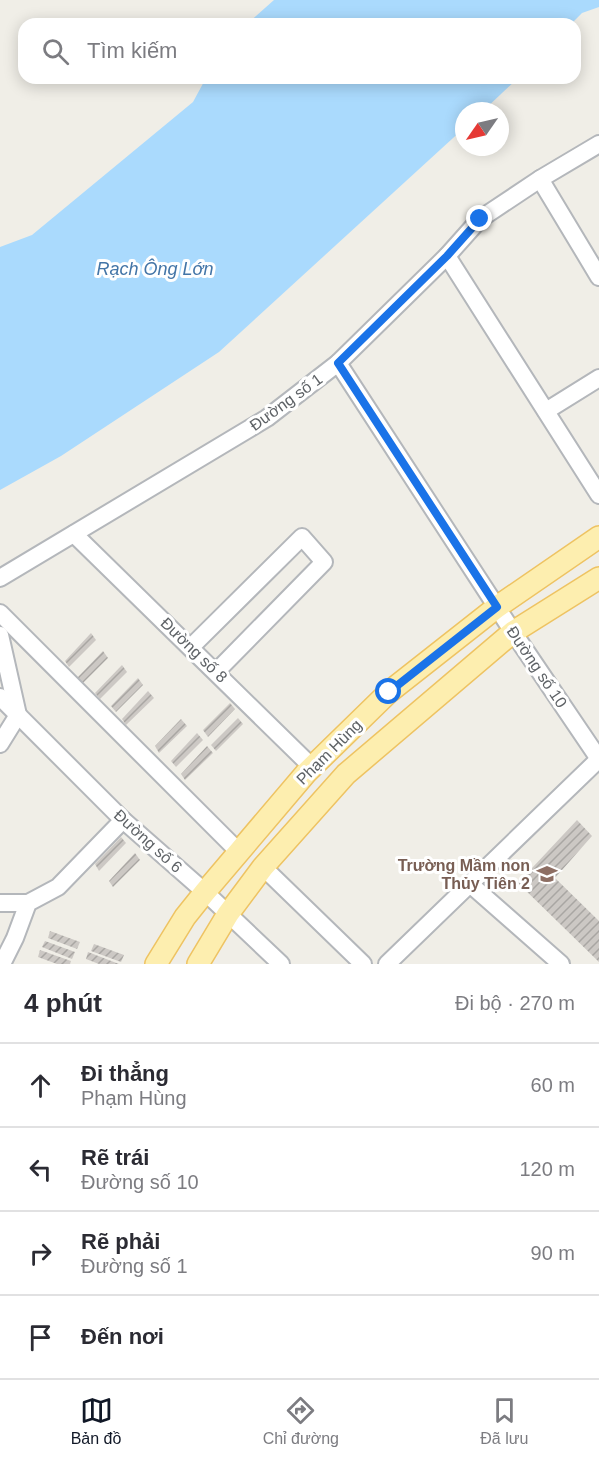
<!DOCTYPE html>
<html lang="vi">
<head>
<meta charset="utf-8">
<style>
	:root { --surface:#fff; --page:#f7f7f7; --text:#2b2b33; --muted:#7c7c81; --line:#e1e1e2; --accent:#111827 }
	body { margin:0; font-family:Helvetica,sans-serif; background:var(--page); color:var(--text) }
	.compass { position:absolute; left:455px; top:102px; width:54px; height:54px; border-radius:50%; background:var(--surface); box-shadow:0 3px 15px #0003; rotate:236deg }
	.stop { position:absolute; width:18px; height:18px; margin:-14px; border:4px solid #1a73e8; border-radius:50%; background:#fff }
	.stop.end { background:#1a73e8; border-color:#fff; box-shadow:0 2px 6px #0008 }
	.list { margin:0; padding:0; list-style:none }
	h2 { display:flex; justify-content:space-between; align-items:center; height:78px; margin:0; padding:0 24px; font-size:26px }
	h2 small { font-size:20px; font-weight:400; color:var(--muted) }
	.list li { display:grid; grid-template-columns:39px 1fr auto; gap:18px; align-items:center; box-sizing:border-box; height:84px; padding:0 24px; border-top:2px solid var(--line) }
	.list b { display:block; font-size:22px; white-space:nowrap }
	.list p { margin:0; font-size:20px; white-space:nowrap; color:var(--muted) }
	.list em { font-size:20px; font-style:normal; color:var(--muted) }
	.icon { flex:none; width:33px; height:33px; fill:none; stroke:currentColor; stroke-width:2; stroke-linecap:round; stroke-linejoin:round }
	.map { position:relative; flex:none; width:599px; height:964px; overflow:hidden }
	.search { position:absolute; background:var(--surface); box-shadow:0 3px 15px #0003; left:18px; right:18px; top:18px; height:66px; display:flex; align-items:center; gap:15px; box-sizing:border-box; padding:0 21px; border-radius:18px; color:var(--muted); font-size:22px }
	.sheet { height:414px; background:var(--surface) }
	nav { display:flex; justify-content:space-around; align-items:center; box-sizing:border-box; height:84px; border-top:2px solid var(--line); background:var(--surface); font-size:16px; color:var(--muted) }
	nav a { display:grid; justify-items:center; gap:3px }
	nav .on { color:var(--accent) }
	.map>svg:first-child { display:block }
</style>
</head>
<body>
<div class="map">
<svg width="599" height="964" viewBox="0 0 599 964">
	<defs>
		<pattern id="building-hatch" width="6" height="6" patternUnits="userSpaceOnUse" patternTransform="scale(1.5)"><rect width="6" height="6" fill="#ccc8c4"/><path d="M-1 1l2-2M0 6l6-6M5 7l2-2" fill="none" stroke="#a9a6a3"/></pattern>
	</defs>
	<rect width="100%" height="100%" fill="#f0eee7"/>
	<g fill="#aadafd">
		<path d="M274 0H599V7L582 13 571 24H247Z"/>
		<path d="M206 78H518L483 111H464V128L219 352 61 456 0 490V247L32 235 193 102Z"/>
	</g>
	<g fill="url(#building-hatch)">
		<path d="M91 633 96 640 69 667 65 661Z"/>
		<path d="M103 651 108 658 81 685 77 678Z"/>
		<path d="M122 665 127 672 100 699 95 693Z"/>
		<path d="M138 678 143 685 116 712 111 706Z"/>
		<path d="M148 691 154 698 126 725 122 719Z"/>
		<path d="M230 703 235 709 208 737 203 730Z"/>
		<path d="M238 718 243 724 216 751 211 745Z"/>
		<path d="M181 719 187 726 159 753 155 746Z"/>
		<path d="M197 733 203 740 176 767 171 761Z"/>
		<path d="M207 746 213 753 185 780 181 774Z"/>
		<path d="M577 820 592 836 555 878 599 921V962L518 883Z"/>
		<path d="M121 837 126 843 99 871 95 864Z"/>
		<path d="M135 853 140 860 113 887 109 881Z"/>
		<path d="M50 931 80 942 77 949 48 938Z"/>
		<path d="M45 941 75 952 72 959 42 947Z"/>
		<path d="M94 944 124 955 121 962 91 951Z"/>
		<path d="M40 950 71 961 70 964H57L38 957Z"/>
		<path d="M88 952 119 964H99L86 959Z"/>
	</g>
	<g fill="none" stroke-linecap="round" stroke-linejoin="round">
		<g stroke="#b4b7bb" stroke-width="20">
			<g id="minor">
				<path d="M540 179 599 277"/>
				<path d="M447 256 599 495"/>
				<path d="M338 363 513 632 599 759"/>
				<path d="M546 411 599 378"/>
				<path d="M74 534 312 767"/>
				<path d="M0 578 267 418 338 363 447 256 480 219 540 179 599 144"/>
				<path d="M0 613 239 852"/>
				<path d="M0 635 18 715"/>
				<path d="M191 647 302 537 324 562 216 672"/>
				<path d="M0 697 123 820 205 892 281 964"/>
				<path d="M0 744 18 715"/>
				<path d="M263 867 363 964"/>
				<path d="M470 884 561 964"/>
				<path d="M0 903H28"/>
				<path d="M2 964 15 938 28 903 58 887 123 820"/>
				<path d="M387 964 599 759"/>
			</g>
		</g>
		<g stroke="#eec362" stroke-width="24">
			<g id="major">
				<path d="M156 964 185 917 205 892 306 773 389 692 497 607 599 537"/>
				<path d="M198 964 228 914 263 867 346 774 513 632 599 578"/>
			</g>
		</g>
		<use href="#minor" stroke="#fff" stroke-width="16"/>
		<use href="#major" stroke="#fdeeaf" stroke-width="21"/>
	</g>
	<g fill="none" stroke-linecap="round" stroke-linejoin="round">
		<path stroke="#1a73e8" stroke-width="8" d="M389 692 497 607 338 363 447 256 480 219"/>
	</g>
	<defs>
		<g id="school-bare" transform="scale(1.62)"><path d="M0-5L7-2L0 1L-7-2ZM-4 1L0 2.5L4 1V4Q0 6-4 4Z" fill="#8d6e63" stroke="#fff" stroke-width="2.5" paint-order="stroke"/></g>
	</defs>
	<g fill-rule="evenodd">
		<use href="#school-bare" x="547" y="874"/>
	</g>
	<g text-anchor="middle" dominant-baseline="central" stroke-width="6" stroke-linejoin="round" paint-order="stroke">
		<g font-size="16" fill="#5e6266" stroke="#fff">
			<text transform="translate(286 402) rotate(-36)">Đường số 1</text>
			<text transform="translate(194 650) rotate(44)">Đường số 8</text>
			<text transform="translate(537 667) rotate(56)">Đường số 10</text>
			<text transform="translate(329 752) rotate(-45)">Phạm Hùng</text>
			<text transform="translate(148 841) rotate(42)">Đường số 6</text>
		</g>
		<g font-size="16" font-weight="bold" fill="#785e54" stroke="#fff" text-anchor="end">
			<text x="530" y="865">Trường Mầm non<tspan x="530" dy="18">Thủy Tiên 2</tspan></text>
		</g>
		<g font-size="18" font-style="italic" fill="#4375a7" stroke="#fff">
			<text x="155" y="269">Rạch Ông Lớn</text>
		</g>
	</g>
</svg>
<svg class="compass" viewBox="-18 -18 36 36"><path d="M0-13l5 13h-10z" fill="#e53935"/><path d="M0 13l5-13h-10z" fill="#7c7c81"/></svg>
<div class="stop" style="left:389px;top:692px"></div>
<div class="stop end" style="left:480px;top:219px"></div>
<div class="search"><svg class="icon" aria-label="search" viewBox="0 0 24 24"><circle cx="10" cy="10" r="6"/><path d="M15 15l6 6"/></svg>Tìm kiếm</div>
</div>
<section class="sheet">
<h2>4 phút<small>Đi bộ · 270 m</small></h2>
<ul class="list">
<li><svg class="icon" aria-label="ahead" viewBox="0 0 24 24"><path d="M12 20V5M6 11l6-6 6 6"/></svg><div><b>Đi thẳng</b><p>Phạm Hùng</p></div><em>60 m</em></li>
<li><svg class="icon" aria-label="left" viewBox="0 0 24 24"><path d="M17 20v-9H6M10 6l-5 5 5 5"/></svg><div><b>Rẽ trái</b><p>Đường số 10</p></div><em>120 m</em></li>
<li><svg class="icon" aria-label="right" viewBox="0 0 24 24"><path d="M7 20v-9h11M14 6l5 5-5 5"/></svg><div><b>Rẽ phải</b><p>Đường số 1</p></div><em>90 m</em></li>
<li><svg class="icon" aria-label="arrive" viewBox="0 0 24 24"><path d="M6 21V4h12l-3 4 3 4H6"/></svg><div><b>Đến nơi</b></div></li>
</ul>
</section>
<nav>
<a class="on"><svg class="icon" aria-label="map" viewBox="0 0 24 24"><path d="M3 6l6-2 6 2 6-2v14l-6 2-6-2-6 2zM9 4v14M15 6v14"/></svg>Bản đồ</a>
<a><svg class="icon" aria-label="directions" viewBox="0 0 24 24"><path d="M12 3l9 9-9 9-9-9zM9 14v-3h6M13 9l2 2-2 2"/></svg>Chỉ đường</a>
<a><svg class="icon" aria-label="saved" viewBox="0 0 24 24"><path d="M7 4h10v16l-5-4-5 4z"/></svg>Đã lưu</a>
</nav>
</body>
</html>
